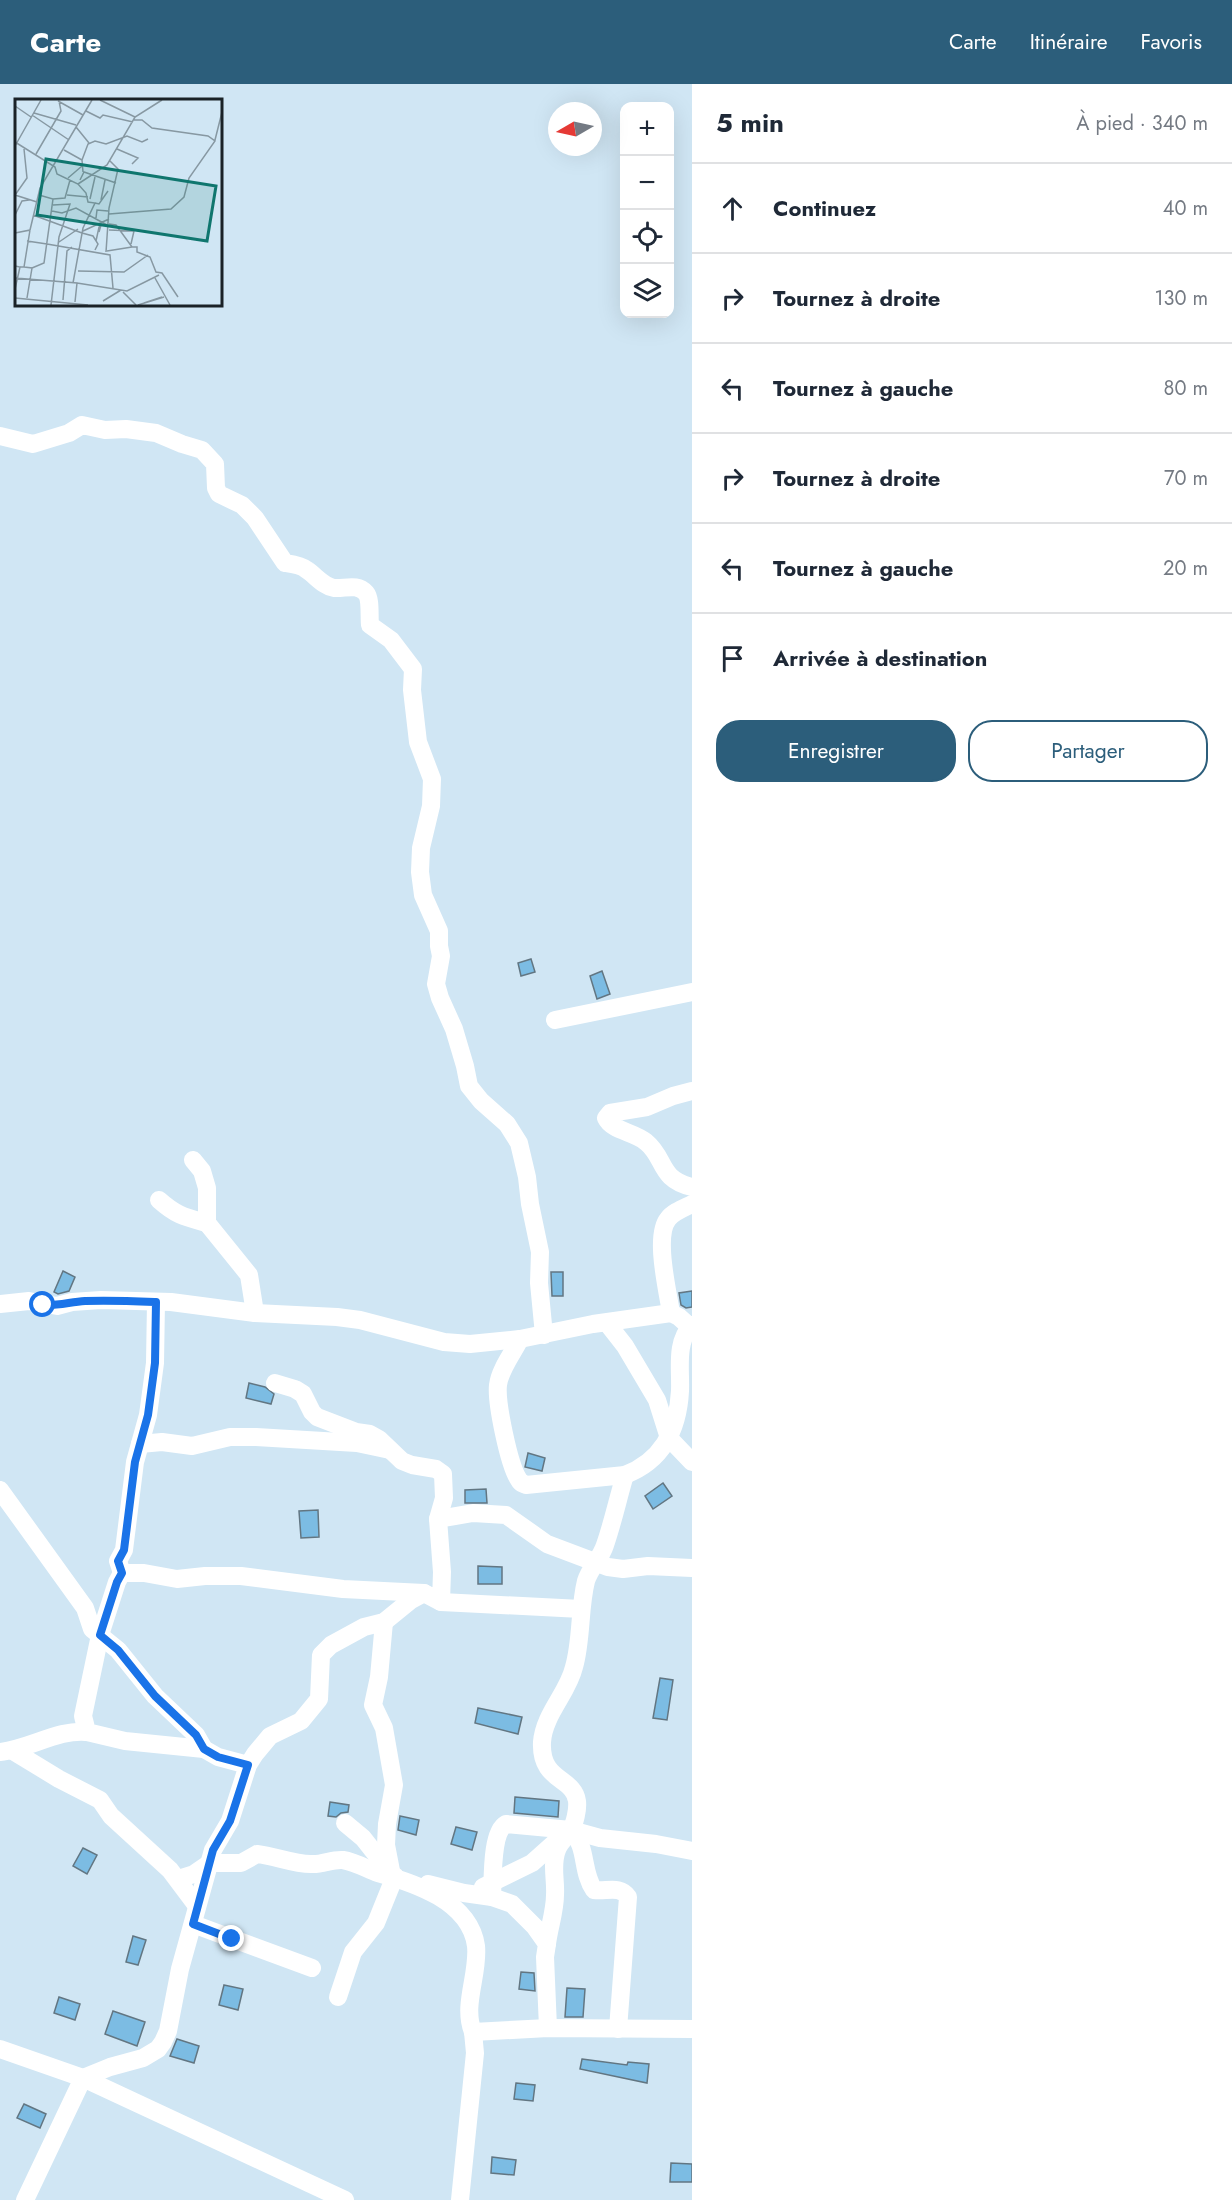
<!DOCTYPE html>
<html lang="fr">
<head>
<meta charset="utf-8">
<style>
	:root { --surface:#fff; --page:#f6f6f7; --text:#1f2937; --muted:#747a83; --line:#e0e1e3; --accent:#2c5e7b }
	body { margin:0; font-family:Jost,sans-serif; background:var(--page); color:var(--text) }
	.controls { position:absolute; right:18px; top:18px; display:grid; overflow:hidden; border-radius:12px; box-shadow:0 6px 24px #0002 }
	.controls button { width:54px; height:54px; display:grid; place-items:center; padding:0; border:0; border-bottom:2px solid var(--line); background:var(--surface); color:var(--text); font:30px sans-serif }
	.compass { position:absolute; left:548px; top:18px; width:54px; height:54px; border-radius:50%; background:var(--surface); box-shadow:0 6px 24px #0002; rotate:261deg }
	.stop { position:absolute; width:18px; height:18px; margin:-14px; border:4px solid #1a73e8; border-radius:50%; background:#fff }
	.stop.end { background:#1a73e8; border-color:#fff; box-shadow:0 2px 6px #0008 }
	.list { margin:0; padding:0; list-style:none }
	h2 { display:flex; justify-content:space-between; align-items:center; height:78px; margin:0; padding:0 24px; font-size:26px }
	h2 small { font-size:20px; font-weight:400; color:var(--muted) }
	.list li { display:grid; grid-template-columns:39px 1fr auto; gap:18px; align-items:center; box-sizing:border-box; height:90px; padding:0 24px; border-top:2px solid var(--line) }
	.list b { display:block; font-size:22px; white-space:nowrap }
	.list em { font-size:20px; font-style:normal; color:var(--muted) }
	.actions { display:flex; gap:12px; padding:18px 24px }
	.actions a { flex:1; padding:14px 0; border:2px solid var(--accent); border-radius:24px; text-align:center; font-size:21px; color:var(--accent) }
	.actions .main { background:var(--accent); color:#fff }
	.icon { flex:none; width:33px; height:33px; fill:none; stroke:currentColor; stroke-width:2; stroke-linecap:round; stroke-linejoin:round }
	.map { position:relative; flex:none; width:692px; height:2116px; overflow:hidden }
	header { display:flex; align-items:center; gap:36px; box-sizing:border-box; height:84px; padding:0 30px; background:var(--accent); color:#fff }
	header strong { font-size:28px }
	nav { display:flex; gap:33px; margin-inline-start:auto; font-size:21px }
	main { display:flex }
	aside { flex:1; background:var(--surface) }
	.map>svg:first-child { display:block }
</style>
</head>
<body>
<header>
<strong>Carte</strong>
<nav><a>Carte</a><a>Itinéraire</a><a>Favoris</a></nav>
</header>
<main>
<div class="map">
<svg width="692" height="2116" viewBox="0 0 692 2116">
	<rect width="100%" height="100%" fill="#d0e6f4"/>
	<g fill="#7cbce3" stroke="#627682" stroke-width="1.5">
		<path d="M531 875 535 888 521 892 518 879Z"/>
		<path d="M602 887 610 910 597 915 590 892Z"/>
		<path d="M63 1187 75 1193 69 1207 58 1210 54 1208Z"/>
		<path d="M551 1188H563V1212H552Z"/>
		<path d="M692 1207V1223L686 1224 681 1221 679 1209Z"/>
		<path d="M249 1299 265 1303 274 1310 271 1320 246 1314Z"/>
		<path d="M528 1369 545 1374 542 1387 525 1383Z"/>
		<path d="M663 1399 672 1412 653 1425 645 1412Z"/>
		<path d="M486 1405 487 1419H465V1406Z"/>
		<path d="M318 1426 319 1453 301 1454 299 1427Z"/>
		<path d="M478 1482 502 1483V1500H478Z"/>
		<path d="M660 1594 673 1596 667 1636 653 1634Z"/>
		<path d="M478 1624 522 1633 518 1650 475 1639Z"/>
		<path d="M515 1713 559 1717 558 1733 514 1729Z"/>
		<path d="M330 1718 349 1721 348 1728 341 1729 336 1733 328 1732Z"/>
		<path d="M400 1732 419 1736 416 1751 398 1746Z"/>
		<path d="M456 1743 477 1748 472 1766 451 1760Z"/>
		<path d="M83 1764 97 1771 87 1790 73 1782Z"/>
		<path d="M133 1852 146 1856 138 1881 126 1878Z"/>
		<path d="M521 1888 534 1889 535 1907 519 1905Z"/>
		<path d="M224 1901 243 1905 238 1926 219 1921Z"/>
		<path d="M567 1904 585 1905 583 1933H565Z"/>
		<path d="M59 1913 80 1920 75 1936 54 1929Z"/>
		<path d="M113 1927 145 1938 137 1962 105 1950Z"/>
		<path d="M177 1955 199 1962 194 1979 170 1972Z"/>
		<path d="M582 1975 627 1981 628 1978 649 1980 647 1999 580 1985Z"/>
		<path d="M516 1999 535 2001 533 2017 514 2015Z"/>
		<path d="M24 2020 46 2030 40 2044 17 2034Z"/>
		<path d="M492 2073 516 2076 514 2091 491 2089Z"/>
		<path d="M671 2079 692 2080V2098H670Z"/>
	</g>
	<g fill="none" stroke-linecap="round" stroke-linejoin="round">
		<g stroke="#fff" stroke-width="18">
			<path d="M0 352 33 360 69 349 82 341 105 346 126 345 156 349 182 360 202 366 215 380 216 404 219 410 242 421 255 434 285 479C292 480 301 481 307 486 316 492 323 502 334 504 345 505 357 499 366 509 371 515 369 532 370 541L391 556 413 585 412 606 418 658 432 695 431 722 421 764 420 788 423 811 439 847V862L441 872 436 900 440 914 454 945 465 982 469 1002 481 1017 507 1040 519 1059 527 1093 530 1120 540 1168 539 1199 544 1251"/>
			<path d="M555 936 692 908"/>
			<path d="M692 1007 673 1012 647 1023 610 1029 606 1034C612 1047 635 1048 646 1058 666 1074 658 1095 692 1103"/>
			<path d="M193 1076 202 1087 207 1104V1139L249 1191 255 1229"/>
			<path d="M159 1116C177 1132 185 1133 207 1139"/>
			<path d="M0 1220 29 1217 57 1222 72 1218 101 1216 171 1218 255 1229 337 1233 360 1236 444 1258 470 1260 520 1255 593 1240 671 1229 679 1233 689 1242"/>
			<path d="M671 1229C668 1208 654 1152 668 1135 673 1128 684 1124 692 1120"/>
			<path d="M607 1239 625 1262 657 1316 669 1354 692 1378"/>
			<path d="M520 1255C513 1269 500 1285 498 1301 496 1318 509 1382 519 1396 521 1400 522 1399 526 1401L625 1391C662 1377 678 1346 680 1307 681 1285 675 1258 692 1241"/>
			<path d="M275 1299 295 1305 303 1310 312 1328 317 1333 356 1348 370 1350 379 1355 402 1377 412 1381 436 1385 443 1390 444 1414 438 1435"/>
			<path d="M140 1360 162 1358 192 1362 230 1353H256L357 1359 390 1366"/>
			<path d="M0 1406 85 1524 92 1545 118 1566 155 1612 196 1651 204 1665 218 1673 248 1681"/>
			<path d="M122 1489H144L177 1495 205 1492H241L343 1505 424 1509"/>
			<path d="M122 1489 117 1498 100 1551 83 1632 87 1648 125 1657 204 1665"/>
			<path d="M122 1489 118 1477 124 1466 135 1378 148 1331 155 1279 156 1218"/>
			<path d="M441 1518 581 1525"/>
			<path d="M384 1538 379 1593 373 1621 384 1644 394 1701 387 1740 386 1761 392 1792"/>
			<path d="M13 1667 59 1695 100 1716 111 1732 170 1786 197 1822"/>
			<path d="M0 1668C30 1665 58 1645 87 1648"/>
			<path d="M345 1739 363 1754 389 1787"/>
			<path d="M571 1746C588 1763 581 1787 594 1806 606 1808 620 1801 628 1813L618 1945"/>
			<path d="M178 1795 194 1790 210 1779H241L257 1770C275 1772 293 1780 311 1780 322 1781 332 1775 343 1776 355 1778 367 1785 378 1789 414 1799 470 1817 476 1862 479 1890 462 1921 473 1948"/>
			<path d="M428 1800 464 1809 492 1813 512 1820 535 1843 547 1860 545 1873 548 1944"/>
			<path d="M483 1803 532 1779 560 1754"/>
			<path d="M492 1813C493 1796 491 1748 506 1740L571 1746 600 1754 656 1760 692 1767"/>
			<path d="M193 1840 312 1884"/>
			<path d="M547 1860C549 1844 555 1827 555 1811 556 1795 551 1781 557 1766 559 1759 566 1754 570 1747 575 1740 578 1725 577 1717 574 1693 540 1698 542 1658 544 1630 568 1609 574 1583 582 1555 579 1525 586 1497 590 1484 601 1474 605 1461 613 1438 618 1414 625 1391"/>
			<path d="M338 1913 353 1868 376 1839 395 1792"/>
			<path d="M0 1965 83 1994 345 2116"/>
			<path d="M25 2116 83 1994 110 1983 143 1974 158 1965 163 1958 168 1947 180 1885 213 1766 230 1737 248 1681 255 1670 270 1652 301 1637 319 1615 321 1571 331 1561 364 1543 384 1538 411 1516 424 1509 441 1518 442 1488 438 1435 473 1429 506 1431 547 1460 608 1483 623 1485 648 1482 692 1484"/>
			<path d="M460 2116 475 1969 473 1948 548 1944 692 1945"/>
		</g>
	</g>
	<g fill="none" stroke-linecap="round" stroke-linejoin="round">
		<path stroke="#1a73e8" stroke-width="8" d="M43 1221C58 1222 70 1218 85 1217 109 1216 132 1217 156 1218L155 1279 148 1331 135 1378 124 1466 118 1477 122 1489 117 1498 100 1551 118 1566 155 1612 196 1651 204 1665 218 1673 248 1681 230 1737 213 1766 193 1840 232 1855"/>
	</g>
	<g transform="translate(15 15)">
		<rect width="207" height="207" fill="#d0e6f4"/>
		<path fill="none" stroke="#8798a2" stroke-width="1.5" d="M85 1 120 18M43 2 68 16M0 7 16 18M71 12 85 19 88 16 118 23M19 14 61 26M17 16 54 41M61 28 74 44M200 41 207 13M0 43 40 68 42 75 63 85 71 94 73 103 80 104 68 129 58 184M0 47 26 1M9 50 12 79 0 96 22 103M102 50 123 59 117 65M49 51 67 61 68 73M21 55 46 12 44 2M67 61 73 45 80 42 91 45 112 37 127 43 133 40M53 79 67 67M65 81 69 73 101 84M63 85 92 66 120 18 147 1M52 96 73 98M38 100 50 99 55 81M75 100 80 78M86 101 90 81M80 104 84 105 93 92M37 112 47 114 61 109 92 126M94 115 156 110 169 98 174 79 200 42 193 37 137 29 127 21H119M0 116 7 102 14 101M18 116 67 134M81 119 82 111 93 112M94 125 101 126 117 148H122V153L135 158 141 173 147 174 163 198M94 131 119 132 116 145M68 132 94 120M0 134 15 131 25 89 77 1M67 134 78 137 83 145 80 151M12 142 32 145M81 142 84 128 86 126 84 133M44 143 63 130M32 145 95 156 98 189M92 152 117 148M91 153 94 109 103 70 95 62M0 167 5 168 0 190M5 168H9L15 131M9 168 17 169 12 199M17 169 29 164 38 100 24 96M63 172 109 173 133 156M0 179 62 184 60 203M140 179 155 206M62 184 112 192 144 176M108 193 121 206M0 199 73 206M48 201 52 152 57 148M88 202 106 191M129 204 147 198M36 206 44 138 55 105 38 106M123 206 149 198"/>
		<path fill="#0f766e" fill-opacity="0.15" stroke="#0f766e" stroke-width="3" d="M31 60 201 87 192 142 22 116Z"/>
		<rect width="207" height="207" fill="none" stroke="#1a2227" stroke-width="3"/>
	</g>
</svg>
<div class="controls">
<button>+</button>
<button>−</button>
<button><svg class="icon" aria-label="locate" viewBox="0 0 24 24"><circle cx="12" cy="12" r="6"/><path d="M12 2v4M12 18v4M2 12h4M18 12h4"/></svg></button>
<button><svg class="icon" aria-label="layers" viewBox="0 0 24 24"><path d="M12 4l9 5-9 5-9-5zM3 14l9 5 9-5"/></svg></button>
</div>
<svg class="compass" viewBox="-18 -18 36 36"><path d="M0-13l5 13h-10z" fill="#e53935"/><path d="M0 13l5-13h-10z" fill="#747a83"/></svg>
<div class="stop" style="left:43px;top:1221px"></div>
<div class="stop end" style="left:232px;top:1855px"></div>
</div>
<aside>
<h2>5 min<small>À pied · 340 m</small></h2>
<ul class="list">
<li><svg class="icon" aria-label="ahead" viewBox="0 0 24 24"><path d="M12 20V5M6 11l6-6 6 6"/></svg><div><b>Continuez</b></div><em>40 m</em></li>
<li><svg class="icon" aria-label="right" viewBox="0 0 24 24"><path d="M7 20v-9h11M14 6l5 5-5 5"/></svg><div><b>Tournez à droite</b></div><em>130 m</em></li>
<li><svg class="icon" aria-label="left" viewBox="0 0 24 24"><path d="M17 20v-9H6M10 6l-5 5 5 5"/></svg><div><b>Tournez à gauche</b></div><em>80 m</em></li>
<li><svg class="icon" aria-label="right" viewBox="0 0 24 24"><path d="M7 20v-9h11M14 6l5 5-5 5"/></svg><div><b>Tournez à droite</b></div><em>70 m</em></li>
<li><svg class="icon" aria-label="left" viewBox="0 0 24 24"><path d="M17 20v-9H6M10 6l-5 5 5 5"/></svg><div><b>Tournez à gauche</b></div><em>20 m</em></li>
<li><svg class="icon" aria-label="arrive" viewBox="0 0 24 24"><path d="M6 21V4h12l-3 4 3 4H6"/></svg><div><b>Arrivée à destination</b></div></li>
</ul>
<div class="actions"><a class="main">Enregistrer</a><a>Partager</a></div>
</aside>
</main>
</body>
</html>
